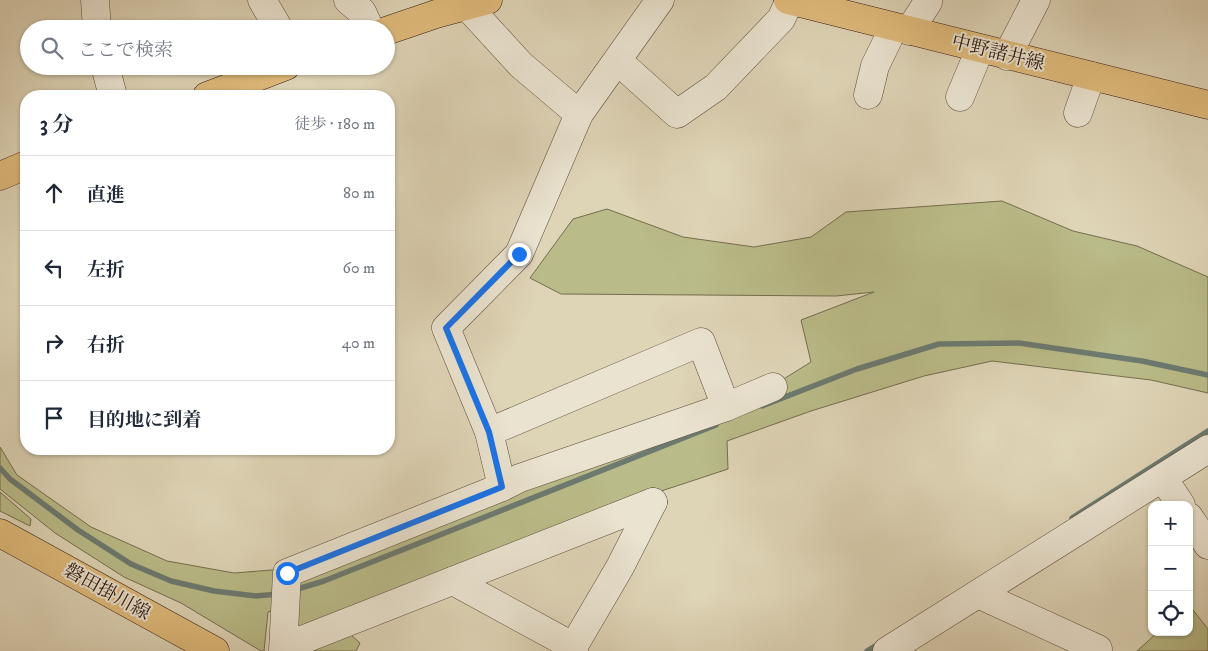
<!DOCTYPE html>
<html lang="ja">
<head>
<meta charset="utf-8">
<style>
	:root { --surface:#fff; --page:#f2f2f3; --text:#1f2937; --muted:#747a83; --line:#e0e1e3 }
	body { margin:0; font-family:"IM FELL DW Pica","Noto Serif JP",serif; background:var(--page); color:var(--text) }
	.controls { position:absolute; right:15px; bottom:15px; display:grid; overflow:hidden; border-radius:10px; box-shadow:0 1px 4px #0004 }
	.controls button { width:45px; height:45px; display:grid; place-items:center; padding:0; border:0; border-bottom:1px solid var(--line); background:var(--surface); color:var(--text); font:25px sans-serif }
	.stop { position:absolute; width:15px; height:15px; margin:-11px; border:4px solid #1a73e8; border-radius:50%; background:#fff }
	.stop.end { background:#1a73e8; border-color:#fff; box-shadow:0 1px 5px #0008 }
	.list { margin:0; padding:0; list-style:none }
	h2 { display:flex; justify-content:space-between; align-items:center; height:65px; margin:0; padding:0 20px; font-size:21px }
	h2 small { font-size:16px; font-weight:400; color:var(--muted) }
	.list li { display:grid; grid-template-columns:32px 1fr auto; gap:15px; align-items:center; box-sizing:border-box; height:75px; padding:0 20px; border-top:1px solid var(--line) }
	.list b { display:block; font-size:19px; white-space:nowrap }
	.list em { font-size:16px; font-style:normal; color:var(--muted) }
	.icon { flex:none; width:28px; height:28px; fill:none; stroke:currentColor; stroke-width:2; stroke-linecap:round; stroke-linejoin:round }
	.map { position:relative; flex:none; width:1208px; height:651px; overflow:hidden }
	.search { position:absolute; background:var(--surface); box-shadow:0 1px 4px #0004; left:20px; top:20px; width:375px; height:55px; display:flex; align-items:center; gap:12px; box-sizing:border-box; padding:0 18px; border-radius:28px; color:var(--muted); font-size:19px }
	.panel { position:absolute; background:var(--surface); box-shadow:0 1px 4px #0004; left:20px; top:90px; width:375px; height:365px; border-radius:20px }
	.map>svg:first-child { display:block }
</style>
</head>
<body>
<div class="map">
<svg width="1208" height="651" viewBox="0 0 1208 651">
	<rect width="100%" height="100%" fill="#ded4b6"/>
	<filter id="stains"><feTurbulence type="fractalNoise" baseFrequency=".004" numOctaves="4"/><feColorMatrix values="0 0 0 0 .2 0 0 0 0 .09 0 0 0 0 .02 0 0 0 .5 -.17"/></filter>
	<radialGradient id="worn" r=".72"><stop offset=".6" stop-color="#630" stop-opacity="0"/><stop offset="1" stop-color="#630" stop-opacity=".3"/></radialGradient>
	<g fill="#b9bb88" stroke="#766c4e">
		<path d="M1002 201 1073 231 1137 246 1208 277V393L1151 380 992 361 924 376 811 411 727 441 728 469 640 498 293 641 290 605 268 612 264 651H261L181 603 124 577 55 533 0 489V447L17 475 91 527 167 561 234 573 297 568 761 393 811 362 801 320 874 292 836 296 561 294 530 278 573 219 607 209 683 237 754 247 811 237 846 212Z"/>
		<path d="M0 492 31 519 30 526 0 511Z"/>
		<path d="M1189 605 1208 629V651H1137L1158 632H1189Z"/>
		<path d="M351 635 360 643 356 651H300L301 648Z"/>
	</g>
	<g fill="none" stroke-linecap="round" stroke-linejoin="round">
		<g stroke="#6c7a70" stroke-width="5.5">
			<path d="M762 406 857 369 939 344 1019 343 1142 361 1208 375"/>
			<path d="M0 468 10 479 78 530 131 564 171 581 214 591 256 596 278 594"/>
			<path d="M1072 518 1208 431"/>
			<path d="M294 590 324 581 716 425"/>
			<path d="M867 651 880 643"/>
		</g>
		<g stroke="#5d4b3c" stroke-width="29">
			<g id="minor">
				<path d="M95 0 97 29"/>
				<path d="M262 0 279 29"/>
				<path d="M348 0 362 12 370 29"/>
				<path d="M467 6 521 65 579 114"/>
				<path d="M909 31 928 2 927 0"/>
				<path d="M1007 56 1036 0"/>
				<path d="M618 61 677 114 716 87 781 19 790 0"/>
				<path d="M105 66 113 96"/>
				<path d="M868 95 875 66 894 27"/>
				<path d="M960 97 980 49"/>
				<path d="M1078 113 1091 76"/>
				<path d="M489 432 701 342 726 407"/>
				<path d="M1163 478 1181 505"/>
				<path d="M502 487 520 478 726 407 773 387"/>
				<path d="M1189 517 1208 545"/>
				<path d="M453 581 565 642 574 651"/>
				<path d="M978 594 1098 649 1095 651"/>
				<path d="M284 640H302L653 502"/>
				<path d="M572 649 620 567 653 502"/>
				<path d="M283 651 287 573 502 487 489 432 446 328 519 254 579 114 660 0"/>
				<path d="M887 651 1208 449"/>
			</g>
		</g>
		<g stroke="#321d14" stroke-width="29">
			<g id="major">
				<path d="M788 0 1208 105"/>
				<path d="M386 31 436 14 488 0"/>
				<path d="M207 96 286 66"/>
				<path d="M0 176 26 165"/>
				<path d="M0 533 215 651"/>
			</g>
		</g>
		<use href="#minor" stroke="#eae3d0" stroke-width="28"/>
		<use href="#major" stroke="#dfba7b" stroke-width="28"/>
	</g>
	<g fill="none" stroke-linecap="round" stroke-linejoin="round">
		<path stroke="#1a73e8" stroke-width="6" d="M287 573 502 487 489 432 446 328 519 254"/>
	</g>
	<g text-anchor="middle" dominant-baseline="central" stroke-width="4" stroke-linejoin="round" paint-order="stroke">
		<g font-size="19" fill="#321d14" stroke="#eae3d0">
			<text transform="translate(998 53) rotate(14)">中野諸井線</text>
			<text transform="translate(107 592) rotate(29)">磐田掛川線</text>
		</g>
	</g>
	<rect width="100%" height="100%" filter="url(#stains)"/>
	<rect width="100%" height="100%" fill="url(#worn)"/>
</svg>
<div class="controls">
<button>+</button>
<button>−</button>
<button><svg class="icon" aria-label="locate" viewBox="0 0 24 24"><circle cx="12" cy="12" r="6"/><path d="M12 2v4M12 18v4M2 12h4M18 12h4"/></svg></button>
</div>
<div class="stop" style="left:287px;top:573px"></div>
<div class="stop end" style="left:519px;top:254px"></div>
<div class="search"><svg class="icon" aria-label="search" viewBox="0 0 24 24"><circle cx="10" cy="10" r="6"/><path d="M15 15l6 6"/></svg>ここで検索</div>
<section class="panel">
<h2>3 分<small>徒歩 · 180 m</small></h2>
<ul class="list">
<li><svg class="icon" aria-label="ahead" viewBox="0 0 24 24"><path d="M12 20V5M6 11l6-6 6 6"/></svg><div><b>直進</b></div><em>80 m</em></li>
<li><svg class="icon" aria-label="left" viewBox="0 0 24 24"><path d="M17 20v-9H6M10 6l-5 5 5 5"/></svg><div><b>左折</b></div><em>60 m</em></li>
<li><svg class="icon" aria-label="right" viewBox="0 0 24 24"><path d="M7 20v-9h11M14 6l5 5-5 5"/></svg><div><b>右折</b></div><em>40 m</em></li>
<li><svg class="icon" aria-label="arrive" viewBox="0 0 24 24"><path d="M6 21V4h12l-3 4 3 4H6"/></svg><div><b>目的地に到着</b></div></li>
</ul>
</section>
</div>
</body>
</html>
